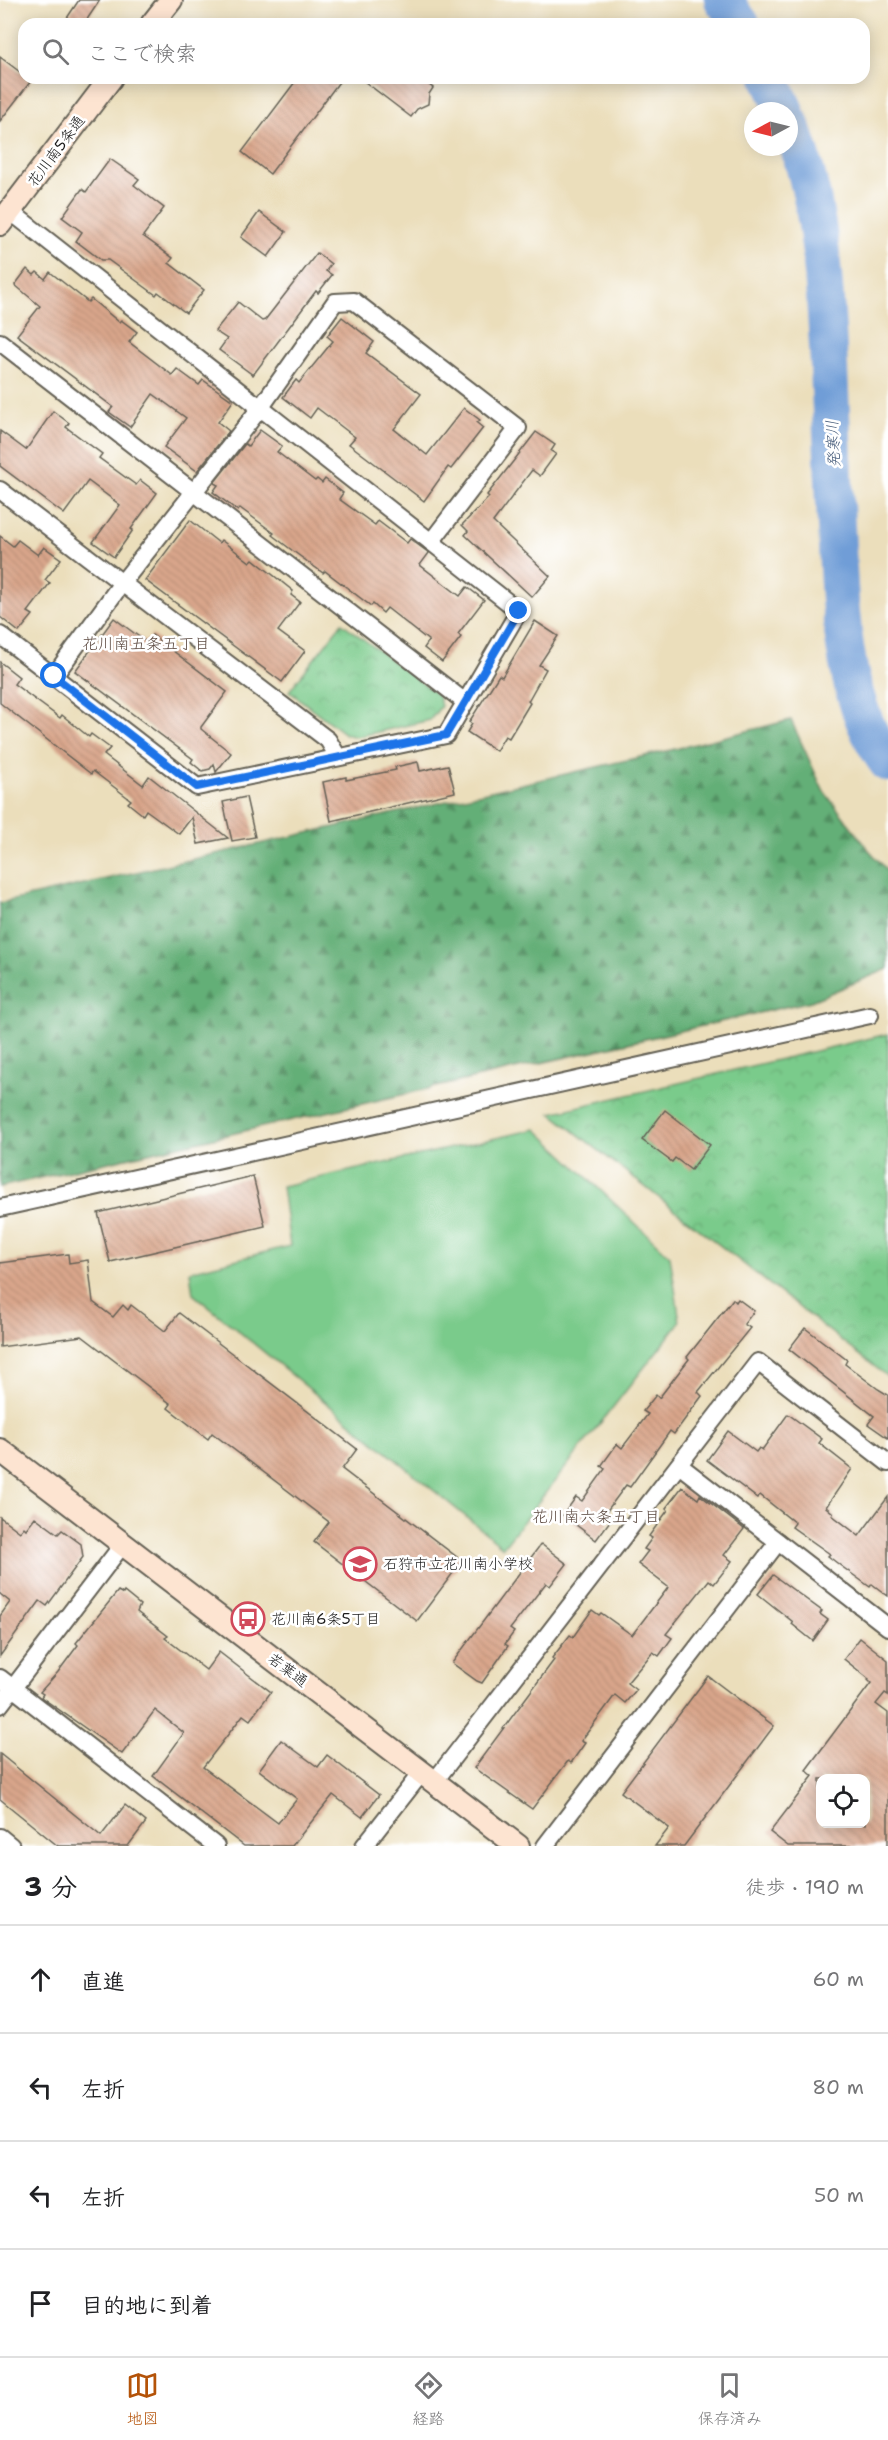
<!DOCTYPE html>
<html lang="ja">
<head>
<meta charset="utf-8">
<style>
	:root { --surface:#fff; --page:#f6f6f6; --text:#202124; --muted:#757577; --line:#e0e0e0; --accent:#b45309 }
	body { margin:0; font-family:"Shantell Sans","Klee One",sans-serif; background:var(--page); color:var(--text) }
	.controls { position:absolute; right:18px; bottom:18px; display:grid; overflow:hidden; border-radius:12px; box-shadow:0 3px 15px #0003 }
	.controls button { width:54px; height:54px; display:grid; place-items:center; padding:0; border:0; border-bottom:2px solid var(--line); background:var(--surface); color:var(--text); font:30px sans-serif }
	.compass { position:absolute; left:744px; top:102px; width:54px; height:54px; border-radius:50%; background:var(--surface); box-shadow:0 3px 15px #0003; rotate:263deg }
	.stop { position:absolute; width:18px; height:18px; margin:-14px; border:4px solid #1a73e8; border-radius:50%; background:#fff }
	.stop.end { background:#1a73e8; border-color:#fff; box-shadow:0 2px 6px #0008 }
	.list { margin:0; padding:0; list-style:none }
	h2 { display:flex; justify-content:space-between; align-items:center; height:78px; margin:0; padding:0 24px; font-size:26px }
	h2 small { font-size:20px; font-weight:400; color:var(--muted) }
	.list li { display:grid; grid-template-columns:39px 1fr auto; gap:18px; align-items:center; box-sizing:border-box; height:108px; padding:0 24px; border-top:2px solid var(--line) }
	.list b { display:block; font-size:22px; white-space:nowrap }
	.list em { font-size:20px; font-style:normal; color:var(--muted) }
	.icon { flex:none; width:33px; height:33px; fill:none; stroke:currentColor; stroke-width:2; stroke-linecap:round; stroke-linejoin:round }
	.map { position:relative; flex:none; width:888px; height:1846px; overflow:hidden }
	.search { position:absolute; background:var(--surface); box-shadow:0 3px 15px #0003; left:18px; right:18px; top:18px; height:66px; display:flex; align-items:center; gap:15px; box-sizing:border-box; padding:0 21px; border-radius:18px; color:var(--muted); font-size:22px }
	.sheet { height:510px; background:var(--surface) }
	nav { display:flex; justify-content:space-around; align-items:center; box-sizing:border-box; height:84px; border-top:2px solid var(--line); background:var(--surface); font-size:16px; color:var(--muted) }
	nav a { display:grid; justify-items:center; gap:3px }
	nav .on { color:var(--accent) }
	.map>svg:first-child { display:block }
</style>
</head>
<body>
<div class="map">
<svg width="888" height="1846" viewBox="0 0 888 1846">
	<defs>
		<pattern id="forest-firs" width="22" height="20" patternUnits="userSpaceOnUse" patternTransform="scale(1.5)"><rect width="22" height="20" fill="#63af77"/><path d="M5 1l3.5 6h-7zM16 11l3.5 6h-7z" fill="#518e61"/></pattern>
		<pattern id="park-crowns" width="20" height="18" patternUnits="userSpaceOnUse" patternTransform="scale(1.5)"><rect width="20" height="18" fill="#7acb8b"/><path d="M2 6a3 3 0 1 1 6 0M12 15a3 3 0 1 1 6 0" fill="none" stroke="#69ae77"/></pattern>
		<pattern id="building-back-hatch" width="6" height="6" patternUnits="userSpaceOnUse" patternTransform="scale(1.5)"><rect width="6" height="6" fill="#d9a68b"/><path d="M-1 5l2 2M0 0l6 6M5-1l2 2" fill="none" stroke="#ba8e77"/></pattern>
	</defs>
	<rect width="100%" height="100%" fill="#fff"/>
	<filter id="ink" filterUnits="userSpaceOnUse"><feTurbulence type="fractalNoise" baseFrequency=".0167" numOctaves="2"/><feDisplacementMap in="SourceGraphic" scale="12" xChannelSelector="R" yChannelSelector="G"/><feConvolveMatrix kernelMatrix="1 2 1 2 8 2 1 2 1" color-interpolation-filters="sRGB"/></filter>
	<filter id="wash" filterUnits="userSpaceOnUse"><feTurbulence type="fractalNoise" baseFrequency=".008" numOctaves="4" result="noise"/><feDisplacementMap in="SourceGraphic" scale="24" xChannelSelector="R" yChannelSelector="G"/><feGaussianBlur stdDeviation="1.35" result="paint"/><feColorMatrix in="noise" values="0 0 0 0 0 0 0 0 0 0 0 0 0 0 0 0 0 1.4 0 .05"/><feComposite in="paint" operator="in"/></filter>
	<g filter="url(#wash)">
		<rect width="100%" height="100%" fill="#ebdebb"/>
		<path fill="#7acb8b" stroke="#4b7454" stroke-width="1.5" d="M536 1129 670 1256 680 1322 503 1547 193 1294 190 1271 290 1246 282 1186Z"/>
		<path fill="url(#forest-firs)" stroke="#40664a" stroke-width="1.5" d="M791 720 823 790 869 850 888 871V969L811 1001 0 1187V903L671 750Z"/>
		<g fill="url(#park-crowns)" stroke="#4b7454" stroke-width="1.5">
			<path d="M342 623 438 695 441 706 430 720 356 737 345 734 289 691Z"/>
			<path d="M888 1034V1377L551 1113Z"/>
		</g>
		<g fill="none" stroke-linecap="round" stroke-linejoin="round">
			<g stroke="#6f9dd7" stroke-width="38">
				<path d="M723 0 741 24"/>
				<path d="M770 78 785 111"/>
				<path d="M789 121C821 198 825 284 829 367 831 420 834 473 836 526 840 602 840 700 888 763"/>
			</g>
		</g>
		<g id="blocks">
			<g fill="url(#building-back-hatch)" fill-rule="evenodd">
				<path d="M79 0H100L84 24H63Z"/>
				<path d="M0 57 24 75V78L31 81 0 121Z"/>
				<path d="M298 78H342L270 174 242 152Z"/>
				<path d="M360 78H420L433 88 429 94 428 104 417 109 411 117Z"/>
				<path d="M110 159 139 179 134 185 164 208 143 236 173 258 169 263 204 290 186 313 158 292 156 295 108 260H101L76 241 82 232 62 217 82 189 86 192Z"/>
				<path d="M259 212 286 232 268 257 241 237Z"/>
				<path d="M317 253 331 264 326 271 332 275 318 293 316 291 253 375 219 350 227 339 215 331 238 302 262 321 265 320Z"/>
				<path d="M27 269 34 275 37 272 45 279 50 272 88 302 91 299 119 322 121 320 137 332 129 342 172 375 177 369 199 385 203 380 233 401 218 422 229 431 197 471 164 447 186 418 153 394 130 427 109 412 113 407 17 335 40 306 15 285Z"/>
				<path d="M342 317 374 342 366 353 421 394 394 429 427 455 464 408 480 420 477 423 483 428 451 469 448 467 424 501 349 444 355 437 317 408 310 418 283 397 296 380 299 383 333 341 327 336Z"/>
				<path d="M53 411 69 423 66 427 102 454 99 458 136 485 140 480 157 493 131 529 133 530 114 557 93 542 120 505 88 481 64 514 0 466V431L26 450Z"/>
				<path d="M260 430 282 446 277 452 315 481 317 479 322 483 325 479 343 493 339 499 375 525 378 521 407 543 410 539 429 553 420 565 460 596 467 587 484 600 458 634 461 637 442 662 424 648 429 641 387 608 383 613 373 604 371 606 325 571 323 573 297 554 272 535 274 533 240 508 238 511 213 492 218 485 214 483 245 444 248 446Z"/>
				<path d="M536 432 555 445 551 451 556 454 540 476 532 470 493 522 550 576 532 597 465 535 468 531 462 525 489 497 487 495Z"/>
				<path d="M190 520 219 543 221 540 250 562 253 559 293 591 291 595 300 602 278 631 305 651 282 682 145 580Z"/>
				<path d="M0 536 13 546 18 540 38 555 44 547 61 559 45 580 50 583 28 612 33 615 19 632 0 617Z"/>
				<path d="M114 618 146 642 152 635 227 692 201 727V729L231 753 216 772 214 764 210 769 202 771 191 762 193 759 75 671Z"/>
				<path d="M535 621 558 636 539 665 546 669 528 701 530 703 509 738 505 736 496 751 467 732 472 724 469 722 499 675 502 677Z"/>
				<path d="M0 662 19 677 14 684 60 718 62 715 89 737 91 734 110 748 104 755 143 785 149 776 228 838 198 844 192 817 179 834 146 810 143 815 128 803 131 800 93 771 91 774 0 703Z"/>
				<path d="M418 762 420 771 448 765 455 792 331 821 323 782 346 777V780L396 770 395 767Z"/>
				<path d="M246 797 255 837 232 841 223 802Z"/>
				<path d="M665 1110 710 1145 691 1170 675 1158 672 1162 642 1140Z"/>
				<path d="M253 1176 265 1226 110 1262 98 1213Z"/>
				<path d="M68 1254 69 1263 88 1260 93 1302 113 1317 123 1305 128 1310 131 1305 165 1331 179 1313 357 1449 342 1469 462 1561 417 1621 314 1542 329 1522 212 1433 208 1439 168 1408 171 1404 82 1336 0 1347V1263Z"/>
				<path d="M733 1299 736 1302 738 1299 754 1311 744 1324 750 1328 698 1392 702 1396 674 1434 670 1431 630 1487 626 1485 603 1516 610 1521 596 1540 563 1515 576 1497 582 1501 605 1469 601 1466 617 1444 622 1448 648 1414 643 1411 656 1395 659 1398 689 1359 687 1357Z"/>
				<path d="M805 1328 847 1360 845 1364 878 1389 888 1395V1438L868 1424 874 1416 789 1349Z"/>
				<path d="M788 1414 822 1439 819 1443 852 1469 826 1507 833 1513 832 1515 859 1536 888 1497V1596L872 1584 870 1587 841 1566 828 1556 830 1554 792 1527 795 1523 760 1495 757 1498 707 1460 728 1431 756 1452 759 1448 762 1450Z"/>
				<path d="M682 1487 698 1499 700 1495 744 1529 724 1555 732 1561 714 1584 709 1580 666 1634 672 1638 659 1656 653 1652 627 1683 636 1690 625 1703 615 1695 581 1741 585 1743 571 1763 568 1761 532 1809 474 1768 554 1660 552 1658 570 1635 573 1637 592 1610 599 1615 601 1613 632 1635 667 1589 668 1587 638 1564 648 1551 644 1549 652 1538 649 1536 668 1510 666 1508Z"/>
				<path d="M0 1517 20 1532 24 1527 26 1529 35 1517 58 1534 62 1530 81 1544 83 1557 47 1606 40 1601 0 1656V1616L10 1602 0 1594Z"/>
				<path d="M541 1544 567 1564 550 1586 546 1583 510 1629 514 1632 505 1644 508 1646 482 1683 477 1681 452 1663Z"/>
				<path d="M773 1575 822 1611 820 1614 828 1620 813 1641 792 1624 793 1622 758 1594Z"/>
				<path d="M118 1591 123 1594 124 1592 140 1605 137 1612 168 1636 165 1638 206 1670 219 1652 271 1692 250 1720 243 1715 203 1767 278 1823 297 1799 259 1770 281 1740 318 1767 327 1755 379 1795 362 1817 333 1795 292 1846H244L153 1776 184 1733 155 1710 122 1754 41 1697 43 1694 40 1692 58 1672 78 1645 76 1643Z"/>
				<path d="M860 1638 888 1660V1695L885 1693 876 1704 888 1713V1846H788L770 1832 813 1776 806 1770 871 1683 868 1680 869 1679 844 1659ZM820 1779H866V1824H820Z"/>
				<path d="M708 1676 774 1726 684 1846H655L669 1828 621 1792Z"/>
				<path d="M0 1754 101 1836 125 1805 146 1822 128 1846H58L0 1799Z"/>
			</g>
		</g>
	</g>
	<g filter="url(#ink)">
		<use href="#blocks" fill-opacity="0" stroke="#646054" stroke-width="1.5"/>
		<g fill="none" stroke-linecap="round" stroke-linejoin="round">
			<g stroke="#646054" stroke-width="20">
				<g id="street">
					<path d="M0 342 465 702"/>
					<path d="M0 490 328 740 338 757"/>
					<path d="M0 635 197 787 446 735 519 611 10 211"/>
					<path d="M54 676 122 583 261 407 335 302 354 301 518 428 431 542"/>
					<path d="M0 1208 870 1015"/>
					<path d="M679 1465 888 1627"/>
					<path d="M0 1678 216 1846"/>
					<path d="M0 1705 123 1544"/>
					<path d="M434 1782 758 1362 888 1463"/>
					<path d="M0 1837 11 1846"/>
					<path d="M364 1846 422 1772"/>
					<path d="M545 1846 778 1542"/>
				</g>
			</g>
			<g stroke="#646054" stroke-width="26">
				<g id="secondary">
					<path d="M152 24 171 0"/>
					<path d="M0 224 111 78"/>
					<path d="M0 1450 518 1846"/>
				</g>
			</g>
			<use href="#street" stroke="#fff" stroke-width="16"/>
			<use href="#secondary" stroke="#fde4d1" stroke-width="22"/>
		</g>
	</g>
	<g fill="none" stroke-linecap="round" stroke-linejoin="round" filter="url(#ink)">
		<path stroke="#1a73e8" stroke-width="8" d="M54 676 197 787 446 735 519 611"/>
	</g>
	<defs>
		<g id="school-ring" transform="scale(1.725)"><circle r="9.5" fill="#fff" stroke="#d1495b" stroke-width="1.5"/><path d="M0-5L7-2L0 1L-7-2ZM-4 1L0 2.5L4 1V4Q0 6-4 4Z" fill="#d1495b"/></g>
		<g id="bus-ring" transform="scale(1.725)"><circle r="9.5" fill="#fff" stroke="#d1495b" stroke-width="1.5"/><path d="M-5-6H5V4H4V6H2V4H-2V6H-4V4H-5ZM-3.5-4V0h7V-4ZM-3.5 1.2v1.5H-2V1.2ZM2 1.2v1.5H3.5V1.2Z" fill="#d1495b"/></g>
	</defs>
	<g fill-rule="evenodd">
		<use href="#school-ring" x="360" y="1564"/>
		<use href="#bus-ring" x="248" y="1619"/>
	</g>
	<g text-anchor="middle" dominant-baseline="central" stroke-width="5" stroke-linejoin="round" paint-order="stroke">
		<g font-size="15" fill="#1c1c1c" stroke="#fff">
			<text transform="translate(56 151) rotate(-53)">花川南5条通</text>
			<text transform="translate(288 1670) rotate(37)">若葉通</text>
		</g>
		<g font-size="15" fill="#1c1c1c" stroke="#fff" text-anchor="start">
			<text x="383" y="1564">石狩市立花川南小学校</text>
			<text x="271" y="1619">花川南6条5丁目</text>
		</g>
		<g font-size="16" font-style="italic" fill="#465c7a" stroke="#fff">
			<text transform="translate(833 444) rotate(-93)">発寒川</text>
		</g>
		<g font-size="16" fill="#5e4c43" stroke="#fff">
			<text x="146" y="643">花川南五条五丁目</text>
			<text x="596" y="1516">花川南六条五丁目</text>
		</g>
	</g>
</svg>
<div class="controls">
<button><svg class="icon" aria-label="locate" viewBox="0 0 24 24"><circle cx="12" cy="12" r="6"/><path d="M12 2v4M12 18v4M2 12h4M18 12h4"/></svg></button>
</div>
<svg class="compass" viewBox="-18 -18 36 36"><path d="M0-13l5 13h-10z" fill="#e53935"/><path d="M0 13l5-13h-10z" fill="#757577"/></svg>
<div class="stop" style="left:54px;top:676px"></div>
<div class="stop end" style="left:519px;top:611px"></div>
<div class="search"><svg class="icon" aria-label="search" viewBox="0 0 24 24"><circle cx="10" cy="10" r="6"/><path d="M15 15l6 6"/></svg>ここで検索</div>
</div>
<section class="sheet">
<h2>3 分<small>徒歩 · 190 m</small></h2>
<ul class="list">
<li><svg class="icon" aria-label="ahead" viewBox="0 0 24 24"><path d="M12 20V5M6 11l6-6 6 6"/></svg><div><b>直進</b></div><em>60 m</em></li>
<li><svg class="icon" aria-label="left" viewBox="0 0 24 24"><path d="M17 20v-9H6M10 6l-5 5 5 5"/></svg><div><b>左折</b></div><em>80 m</em></li>
<li><svg class="icon" aria-label="left" viewBox="0 0 24 24"><path d="M17 20v-9H6M10 6l-5 5 5 5"/></svg><div><b>左折</b></div><em>50 m</em></li>
<li><svg class="icon" aria-label="arrive" viewBox="0 0 24 24"><path d="M6 21V4h12l-3 4 3 4H6"/></svg><div><b>目的地に到着</b></div></li>
</ul>
</section>
<nav>
<a class="on"><svg class="icon" aria-label="map" viewBox="0 0 24 24"><path d="M3 6l6-2 6 2 6-2v14l-6 2-6-2-6 2zM9 4v14M15 6v14"/></svg>地図</a>
<a><svg class="icon" aria-label="directions" viewBox="0 0 24 24"><path d="M12 3l9 9-9 9-9-9zM9 14v-3h6M13 9l2 2-2 2"/></svg>経路</a>
<a><svg class="icon" aria-label="saved" viewBox="0 0 24 24"><path d="M7 4h10v16l-5-4-5 4z"/></svg>保存済み</a>
</nav>
</body>
</html>
